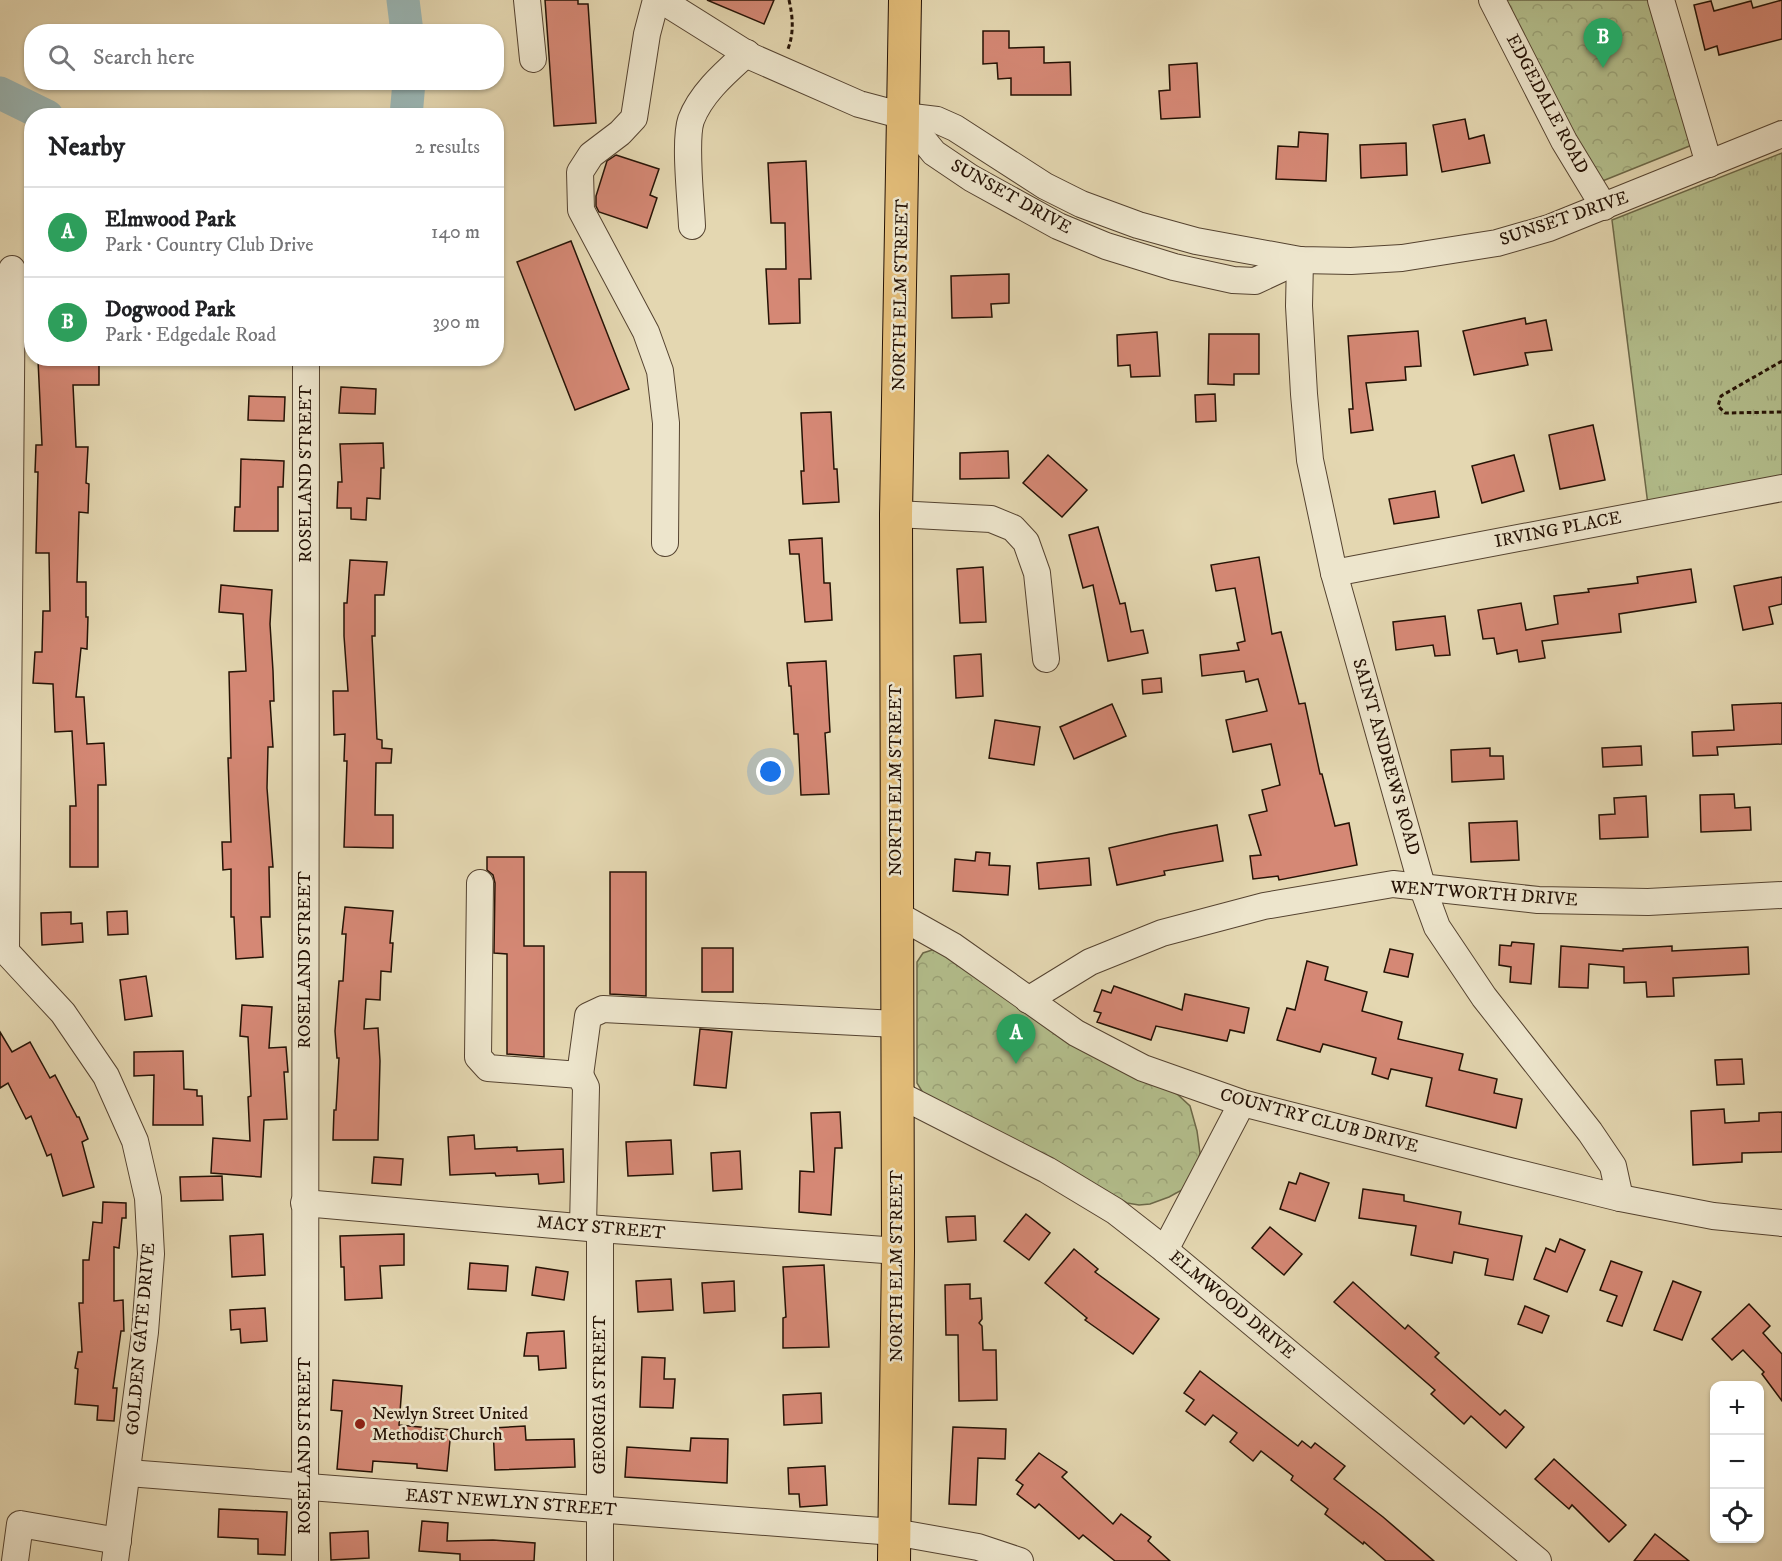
<!DOCTYPE html>
<html lang="en">
<head>
<meta charset="utf-8">
<style>
	:root { --surface:#fff; --page:#f2f2f2; --text:#202124; --muted:#757577; --line:#e0e0e0; --accent:#0b8043 }
	body { margin:0; font-family:"IM FELL DW Pica",serif; background:var(--page); color:var(--text) }
	.controls { position:absolute; right:18px; bottom:18px; display:grid; overflow:hidden; border-radius:12px; box-shadow:0 2px 4px #0004 }
	.controls button { width:54px; height:54px; display:grid; place-items:center; padding:0; border:0; border-bottom:2px solid var(--line); background:var(--surface); color:var(--text); font:30px sans-serif }
	.you { position:absolute; left:771px; top:772px; width:21px; height:21px; margin:-15px; border:4px solid #fff; border-radius:50%; background:#1a73e8; box-shadow:0 0 0 9px #1a73e833 }
	.badge { display:grid; place-items:center; width:39px; height:39px; border-radius:50%; background:var(--accent); color:#fff; font-size:20px; font-weight:700 }
	.pin { position:absolute; translate:-50% -50px; filter:drop-shadow(0 2px 3px #0008) }
	.pin::after { content:''; position:absolute; top:32px; width:21px; height:18px; background:inherit; clip-path:polygon(0 0,100% 0,50% 100%) }
	.list { margin:0; padding:0; list-style:none }
	h2 { display:flex; justify-content:space-between; align-items:center; height:78px; margin:0; padding:0 24px; font-size:26px }
	h2 small { font-size:20px; font-weight:400; color:var(--muted) }
	.list li { display:grid; grid-template-columns:39px 1fr auto; gap:18px; align-items:center; box-sizing:border-box; height:90px; padding:0 24px; border-top:2px solid var(--line) }
	.list b { display:block; font-size:22px; white-space:nowrap }
	.list p { margin:0; font-size:20px; white-space:nowrap; color:var(--muted) }
	.list em { font-size:20px; font-style:normal; color:var(--muted) }
	.icon { flex:none; width:33px; height:33px; fill:none; stroke:currentColor; stroke-width:2; stroke-linecap:round; stroke-linejoin:round }
	.map { position:relative; flex:none; width:1782px; height:1561px; overflow:hidden }
	.search { position:absolute; background:var(--surface); box-shadow:0 2px 4px #0004; left:24px; top:24px; width:480px; height:66px; display:flex; align-items:center; gap:15px; box-sizing:border-box; padding:0 21px; border-radius:24px; color:var(--muted); font-size:22px }
	.panel { position:absolute; background:var(--surface); box-shadow:0 2px 4px #0004; left:24px; top:108px; width:480px; height:258px; border-radius:24px }
	.map>svg:first-child { display:block }
</style>
</head>
<body>
<div class="map">
<svg width="1782" height="1561" viewBox="0 0 1782 1561">
	<defs>
		<pattern id="grass-tufts" width="24" height="20" patternUnits="userSpaceOnUse" patternTransform="scale(1.5)"><rect width="24" height="20" fill="#b3be8c"/><path d="M3 7l-1-3M5 7V3M7 7l1-3M15 17l-1-3M17 17v-4M19 17l1-3" fill="none" stroke="#9aa277"/></pattern>
		<pattern id="park-crowns" width="20" height="18" patternUnits="userSpaceOnUse" patternTransform="scale(1.5)"><rect width="20" height="18" fill="#b3be8c"/><path d="M2 6a3 3 0 1 1 6 0M12 15a3 3 0 1 1 6 0" fill="none" stroke="#9aa277"/></pattern>
	</defs>
	<rect width="100%" height="100%" fill="#e4d7b1"/>
	<filter id="stains"><feTurbulence type="fractalNoise" baseFrequency=".00333" numOctaves="4"/><feColorMatrix values="0 0 0 0 .2 0 0 0 0 .09 0 0 0 0 .02 0 0 0 .5 -.17"/></filter>
	<radialGradient id="worn" r=".72"><stop offset=".6" stop-color="#630" stop-opacity="0"/><stop offset="1" stop-color="#630" stop-opacity=".3"/></radialGradient>
	<path fill="url(#grass-tufts)" stroke="#6c6848" stroke-width="1.5" d="M1782 153V482L1649 513 1612 220Z"/>
	<g fill="url(#park-crowns)" stroke="#6c6848" stroke-width="1.5">
		<path d="M1504 0H1648L1692 145 1600 182Z"/>
		<path d="M935 949 1075 1045 1177 1094 1190 1106 1197 1131 1200 1153 1195 1175 1182 1190 1169 1197 1150 1204 1139 1205 1127 1203 923 1093 917 1083V962L923 953Z"/>
	</g>
	<g fill="none" stroke-linecap="round" stroke-linejoin="round">
		<g stroke="#9ab7b6" stroke-width="33">
			<path d="M403 0 407 32"/>
			<path d="M0 93 47 116"/>
			<path d="M406 116 409 82"/>
		</g>
	</g>
	<g fill="#d58875" stroke="#251205" stroke-width="1.5">
		<path d="M545 0H578V4H588L596 123 554 126Z"/>
		<path d="M707 0H774L764 24Z"/>
		<path d="M1782 0V39L1719 55 1717 46 1705 50 1694 5 1711 1 1714 11 1751 1 1753 8Z"/>
		<path d="M983 31H1009V48L1044 47V63L1070 62 1071 95H1011V78L998 79 997 63 983 64Z"/>
		<path d="M1197 63 1200 117 1161 119 1159 91 1170 90 1169 65Z"/>
		<path d="M1465 119 1469 139 1484 135 1490 163 1442 172 1433 125Z"/>
		<path d="M1299 132 1328 134 1326 181 1276 179 1278 146 1298 147Z"/>
		<path d="M1406 143 1407 175 1361 178 1360 145Z"/>
		<path d="M616 155 659 169 650 195 657 198 647 228 599 212 596 206V196L607 161Z"/>
		<path d="M806 161 811 279H799L800 323 769 324 766 269H786L785 223H771L768 163Z"/>
		<path d="M571 241 629 389 575 410 517 262Z"/>
		<path d="M1009 274V303L991 304 992 317 952 318 951 276Z"/>
		<path d="M1525 318 1526 324 1546 320 1552 350 1525 353 1528 365 1474 375 1463 331Z"/>
		<path d="M1418 331 1421 366 1405 367 1406 380 1366 383 1373 430 1351 433 1349 409H1353L1348 336Z"/>
		<path d="M1157 332 1160 376 1131 377 1130 365 1118 366 1117 335Z"/>
		<path d="M1209 334H1259V374H1234V385L1208 384Z"/>
		<path d="M99 359V385H73L76 447H88L86 483 89 484 88 513 79 512 77 582H86V617H88L87 649 81 648 76 697H84L87 744 104 743 106 785H98V867H70V806H76L72 731 55 732 53 684 33 683 35 652H42L43 611H50L49 553H36L38 472H35L36 445H42L38 360Z"/>
		<path d="M341 387 376 389 375 414 339 413Z"/>
		<path d="M1215 394 1216 421 1196 422 1195 395Z"/>
		<path d="M249 396 285 397 284 421 248 420Z"/>
		<path d="M831 412 834 469H837L839 502 803 504 801 471H804L801 413Z"/>
		<path d="M1593 425 1605 480 1560 489 1549 435Z"/>
		<path d="M383 443 384 468H381L380 499 367 498 366 520 351 519V508H337L338 482H342L340 444Z"/>
		<path d="M1008 451 1009 478 960 479V453Z"/>
		<path d="M1048 455 1087 490 1062 517 1023 483Z"/>
		<path d="M1514 455 1524 491 1482 503 1472 466Z"/>
		<path d="M241 459 284 461 283 487H278V531H234L235 507H240Z"/>
		<path d="M1435 491 1439 517 1394 524 1389 499Z"/>
		<path d="M1098 527 1120 604 1125 603 1131 632 1143 630 1148 653 1108 661 1093 585 1083 588 1069 535Z"/>
		<path d="M822 538 824 583H830L832 620 805 622 799 554H790L789 540Z"/>
		<path d="M1259 557 1272 634 1281 632 1299 704 1305 703 1320 774H1322L1335 826 1349 823 1357 865 1279 880 1278 876 1253 879 1250 856 1261 855 1249 815 1267 811 1262 790 1280 785 1271 744 1233 752 1226 720 1267 711 1258 679 1246 682 1244 671 1202 676 1200 655 1239 650 1237 643 1245 641 1235 588 1216 591 1211 565Z"/>
		<path d="M350 560 387 562 384 595H375V636H372L377 739 382 740V748L392 749 391 763H376L375 815H393V848L344 847 347 761H344L345 734 334 735 333 691H348L344 636V603H347Z"/>
		<path d="M983 567 986 622 960 623 957 569Z"/>
		<path d="M1691 569 1696 602 1619 614 1621 632 1542 641 1545 658 1519 662 1517 650 1497 654 1494 638 1483 639 1478 610 1521 603 1526 630 1558 624 1554 596 1589 592 1588 589 1638 583 1637 577Z"/>
		<path d="M1782 577V604L1769 607 1773 624 1743 630 1734 586Z"/>
		<path d="M221 585 272 590 270 624 273 671 274 701H270L273 747H268L267 788 273 867H269L270 917H261L263 957 236 959 234 917H231V869L223 870 222 842H231L228 758H231L229 672 246 671 243 614 219 612Z"/>
		<path d="M1445 616 1450 655 1435 656 1433 645 1396 650 1393 622Z"/>
		<path d="M981 654 983 696 956 698 954 656Z"/>
		<path d="M826 661 830 732 825 733 829 794 801 795 798 734H794L791 686H789L787 663Z"/>
		<path d="M1161 678 1162 692 1143 694 1142 680Z"/>
		<path d="M1782 703V744L1717 747 1718 755 1693 756 1692 732 1734 730 1732 705Z"/>
		<path d="M1112 704 1126 736 1074 759 1060 727Z"/>
		<path d="M995 720 1040 727 1034 765 989 758Z"/>
		<path d="M1641 746 1642 765 1603 767 1602 748Z"/>
		<path d="M1490 748V756H1503L1504 779 1452 782 1451 750Z"/>
		<path d="M1734 794 1735 808 1750 807 1751 830 1701 832 1700 795Z"/>
		<path d="M1646 796 1648 837 1600 839 1599 815 1615 814 1614 798Z"/>
		<path d="M1517 821 1519 860 1471 862 1469 823Z"/>
		<path d="M1217 825 1223 861 1164 871 1165 875 1117 885 1109 848 1170 834Z"/>
		<path d="M976 852 990 853 989 865 1010 866 1008 895 953 891 955 859 975 861Z"/>
		<path d="M487 857H524V946H544V1057L507 1054V954L494 953 495 883 493 875 487 870Z"/>
		<path d="M1089 858 1091 885 1039 889 1037 863Z"/>
		<path d="M610 872H646V996L610 994Z"/>
		<path d="M345 907 393 911 390 943H393L391 972 381 971 380 1000 366 999 364 1029 378 1028 380 1061 378 1140H333L334 1110H336L339 1058H337L335 1031 339 981H343L346 934H342Z"/>
		<path d="M127 911 128 934 108 935 107 912Z"/>
		<path d="M71 912V924L82 923 83 942 42 945 41 913Z"/>
		<path d="M1512 942 1534 944 1531 984 1510 982 1511 967 1499 965 1500 945 1511 946Z"/>
		<path d="M1561 946 1623 951V949L1672 946V951L1748 947 1749 974 1673 978 1674 996 1647 997 1646 982 1624 983V967L1589 964 1588 988 1559 987Z"/>
		<rect x="702" y="948" width="31" height="44"/>
		<path d="M1390 949 1413 954 1408 977 1384 972Z"/>
		<path d="M1307 961 1328 967 1325 980 1367 992 1362 1011 1402 1022 1398 1039 1463 1054 1459 1070 1497 1079 1494 1093 1522 1099 1516 1128 1426 1106 1432 1078 1391 1069 1388 1079 1372 1074 1376 1058 1323 1044 1320 1052 1277 1040 1287 1008 1295 1010Z"/>
		<path d="M146 976 152 1016 125 1020 120 980Z"/>
		<path d="M1114 986 1182 1010 1185 994 1249 1008 1244 1033 1230 1030 1227 1041 1156 1026 1151 1040 1097 1022 1101 1013 1094 1011 1102 990 1111 993Z"/>
		<path d="M242 1005 272 1007 269 1048 286 1047 288 1072H284L287 1119 264 1120 261 1177 211 1173 213 1138 250 1141 248 1097 251 1096 248 1037 240 1036Z"/>
		<path d="M700 1029 732 1032 726 1088 694 1085Z"/>
		<path d="M0 1032 12 1052 30 1042 50 1078 55 1075 77 1117H79L88 1139 82 1142 94 1187 63 1196 51 1154 47 1156 31 1116 26 1119 8 1083 0 1088Z"/>
		<path d="M183 1051 184 1089 197 1090V1096H202L203 1125H153L154 1075 134 1076V1052Z"/>
		<path d="M1742 1059 1744 1084 1717 1085 1715 1060Z"/>
		<path d="M1724 1109 1725 1123 1759 1121V1113L1782 1112V1152L1742 1153V1162L1693 1165 1691 1111Z"/>
		<path d="M840 1112 842 1148H835L831 1215 799 1212 800 1171 814 1172 811 1113Z"/>
		<path d="M474 1135 475 1149 517 1147V1151L563 1149 564 1182 539 1184 538 1174 496 1176 495 1173 450 1175 448 1137Z"/>
		<path d="M671 1140 673 1174 628 1176 626 1142Z"/>
		<path d="M740 1151 742 1189 713 1191 711 1153Z"/>
		<path d="M374 1157 403 1159 401 1185 372 1183Z"/>
		<path d="M1300 1173 1329 1183 1315 1221 1280 1209 1289 1182 1296 1184Z"/>
		<path d="M222 1176 223 1200 181 1201 180 1177Z"/>
		<path d="M1363 1189 1404 1195V1201L1461 1212 1459 1224 1522 1236 1513 1280 1485 1275 1488 1259 1454 1252 1452 1263 1411 1255 1416 1226 1359 1218Z"/>
		<path d="M103 1202 126 1203V1218H122L119 1248 114 1247V1301L123 1300 124 1331H121L113 1388H117L114 1421 97 1420 98 1406 75 1404 78 1369 75 1368 78 1352H82L79 1303H83V1260H89L93 1222 102 1223Z"/>
		<path d="M1026 1214 1050 1233 1029 1260 1004 1241Z"/>
		<path d="M975 1216 976 1240 948 1242 946 1217Z"/>
		<path d="M1270 1227 1302 1254 1284 1275 1252 1248Z"/>
		<path d="M263 1234 265 1275 232 1277 230 1236Z"/>
		<path d="M404 1234V1265L380 1266 382 1298 345 1300 344 1267H341L340 1236Z"/>
		<path d="M1560 1239 1585 1250 1567 1292 1534 1279 1546 1248 1555 1252Z"/>
		<path d="M1074 1249 1098 1269 1095 1272 1159 1319 1133 1354 1085 1320 1087 1318 1045 1283Z"/>
		<path d="M1611 1261 1642 1272 1622 1326 1607 1321 1617 1296 1600 1290Z"/>
		<path d="M470 1263 508 1266 506 1291 468 1289Z"/>
		<path d="M824 1265 829 1347 783 1348V1318L786 1317 783 1267Z"/>
		<path d="M536 1267 568 1272 564 1300 532 1295Z"/>
		<path d="M671 1279 673 1310 638 1312 636 1281Z"/>
		<path d="M734 1281 735 1311 704 1313 702 1283Z"/>
		<path d="M1673 1281 1701 1292 1682 1340 1654 1330Z"/>
		<path d="M1353 1282 1405 1329 1408 1325 1439 1353 1435 1357 1500 1415 1505 1410 1524 1427 1506 1448 1471 1416 1464 1424 1431 1394 1435 1390 1334 1302Z"/>
		<path d="M970 1284V1299L981 1298 982 1319 979 1323 982 1326 983 1350H996L997 1400 959 1401 958 1335H946L945 1285Z"/>
		<path d="M1749 1304 1770 1326 1763 1333 1782 1354V1401L1762 1374 1764 1372 1743 1350 1732 1360 1712 1339Z"/>
		<path d="M1525 1306 1549 1316 1542 1333 1518 1324Z"/>
		<path d="M265 1308 267 1341 241 1343 240 1329 231 1330 230 1310Z"/>
		<path d="M564 1331 566 1368 539 1370 538 1356H524L527 1333Z"/>
		<path d="M642 1357 665 1358 664 1379H675L673 1408 640 1407Z"/>
		<path d="M1200 1371 1298 1446 1302 1441 1311 1448 1315 1443 1345 1466 1334 1479 1383 1517 1434 1561H1386L1364 1542 1363 1544 1325 1514 1328 1509 1291 1480 1293 1476 1261 1451 1253 1461 1230 1442 1237 1433 1213 1415 1205 1425 1186 1411 1194 1400 1184 1393Z"/>
		<path d="M333 1380 402 1386 399 1425 451 1430 447 1471 417 1468V1464L373 1461 372 1472 337 1469 342 1411 331 1410Z"/>
		<path d="M821 1393 822 1423 784 1425 783 1395Z"/>
		<path d="M525 1426 526 1440 574 1439 575 1467 495 1470 493 1428Z"/>
		<path d="M953 1427 1006 1429 1005 1459 978 1458 976 1505 949 1504Z"/>
		<path d="M691 1438 728 1439 727 1483 625 1477 627 1447 690 1451Z"/>
		<path d="M1039 1453 1067 1472 1062 1477 1113 1524 1121 1514 1151 1537 1148 1541 1170 1561H1115L1083 1535 1079 1539 1039 1504 1035 1508 1017 1494 1023 1485 1016 1480Z"/>
		<path d="M1554 1459 1626 1525 1609 1542 1572 1505 1569 1509 1535 1479Z"/>
		<path d="M825 1466 827 1505 800 1507 799 1494H789L788 1468Z"/>
		<path d="M219 1509 287 1512 285 1555 258 1554V1539L218 1537Z"/>
		<path d="M422 1521 448 1523 447 1541 493 1540 535 1543 534 1561H460V1554L419 1551Z"/>
		<path d="M368 1531 369 1558 331 1560 330 1533Z"/>
		<path d="M1655 1534 1689 1561H1634Z"/>
	</g>
	<g fill="none" stroke-linecap="round" stroke-linejoin="round">
		<g stroke="#554330" stroke-width="28">
			<g id="minor">
				<path d="M527 0 533 59"/>
				<path d="M656 0 647 34 634 118 620 133 591 155 580 172 581 210 646 332 660 371 666 423 665 543"/>
				<path d="M661 0 752 57 859 104 904 116 937 120 955 128 1045 186 1081 204 1138 225 1196 241 1300 260 1351 261 1402 258 1497 243 1549 228 1782 134"/>
				<path d="M1492 0 1564 141 1604 207"/>
				<path d="M1661 0 1709 164"/>
				<path d="M904 116 934 153 971 178 1058 226 1106 246 1174 267 1233 280 1255 281 1300 260"/>
				<path d="M692 226C691 201 684 141 691 120 701 93 726 72 747 53"/>
				<path d="M1300 260 1299 306 1304 394 1310 460 1334 573 1422 886 1437 927 1484 997 1590 1132 1613 1166 1620 1198"/>
				<path d="M896 514 991 519 1013 528 1026 542 1037 573 1046 659"/>
				<path d="M1334 573 1782 488"/>
				<path d="M480 883 478 1057 488 1068 580 1075 586 1087 583 1227"/>
				<path d="M896 914 953 946 1076 1033 1143 1068 1242 1103 1510 1171 1620 1198 1713 1216 1782 1223"/>
				<path d="M0 945 63 1013 106 1076 135 1141 148 1198 151 1254 145 1332 115 1561"/>
				<path d="M6 950 12 269"/>
				<path d="M1028 1000 1090 962 1162 933 1264 906 1393 884 1538 900 1648 902 1782 895"/>
				<path d="M580 1075 588 1016 603 1009 896 1024"/>
				<path d="M896 1093 1047 1170 1115 1211 1165 1250 1538 1561"/>
				<path d="M304 1203 600 1229 898 1251"/>
				<path d="M1165 1250 1242 1103"/>
				<path d="M128 1473 894 1532 978 1547 1020 1561"/>
				<path d="M15 1561 20 1524 118 1541"/>
				<path d="M305 1561 306 358"/>
				<path d="M600 1561V1229"/>
			</g>
		</g>
		<g stroke="#251205" stroke-width="34">
			<path id="major" d="M894 1561 898 1251 896 514 905 0"/>
		</g>
		<g stroke="#251205" stroke-width="3" stroke-dasharray="4.5 3" stroke-linecap="butt">
			<path d="M789 0C793 17 794 33 788 49L790 50"/>
			<path d="M1782 361 1721 396 1718 406 1725 413 1782 412"/>
		</g>
		<use href="#minor" stroke="#ede5cc" stroke-width="26"/>
		<use href="#major" stroke="#e2bc78" stroke-width="32"/>
	</g>
	<circle fill="#8f2418" stroke="#ede5cc" stroke-width="2" cx="360" cy="1424" r="6"/>
	<g text-anchor="middle" dominant-baseline="central" stroke-width="5" stroke-linejoin="round" paint-order="stroke">
		<g font-size="18" fill="#251205" stroke="#ede5cc">
			<text transform="translate(1547 104) rotate(62)">EDGEDALE ROAD</text>
			<text transform="translate(1011 197) rotate(29)">SUNSET DRIVE</text>
			<text transform="translate(1564 219) rotate(-19)">SUNSET DRIVE</text>
			<text transform="translate(901 295) rotate(-89)">NORTH ELM STREET</text>
			<text transform="translate(306 474) rotate(-90)">ROSELAND STREET</text>
			<text transform="translate(1558 530) rotate(-11)">IRVING PLACE</text>
			<text transform="translate(1386 757) rotate(74)">SAINT ANDREWS ROAD</text>
			<text transform="translate(896 780) rotate(-90)">NORTH ELM STREET</text>
			<text transform="translate(1484 894) rotate(4)">WENTWORTH DRIVE</text>
			<text transform="translate(305 960) rotate(-90)">ROSELAND STREET</text>
			<text transform="translate(1319 1121) rotate(15)">COUNTRY CLUB DRIVE</text>
			<text transform="translate(601 1228) rotate(5)">MACY STREET</text>
			<text transform="translate(897 1266) rotate(-90)">NORTH ELM STREET</text>
			<text transform="translate(1232 1305) rotate(40)">ELMWOOD DRIVE</text>
			<text transform="translate(141 1339) rotate(-85)">GOLDEN GATE DRIVE</text>
			<text transform="translate(600 1395) rotate(-90)">GEORGIA STREET</text>
			<text transform="translate(305 1446) rotate(-90)">ROSELAND STREET</text>
			<text transform="translate(511 1503) rotate(4)">EAST NEWLYN STREET</text>
		</g>
		<g font-size="18" fill="#251205" stroke="#ede5cc" text-anchor="start">
			<text x="372" y="1414">Newlyn Street United<tspan x="372" dy="21">Methodist Church</tspan></text>
		</g>
	</g>
	<rect width="100%" height="100%" filter="url(#stains)"/>
	<rect width="100%" height="100%" fill="url(#worn)"/>
</svg>
<div class="controls">
<button>+</button>
<button>−</button>
<button><svg class="icon" aria-label="locate" viewBox="0 0 24 24"><circle cx="12" cy="12" r="6"/><path d="M12 2v4M12 18v4M2 12h4M18 12h4"/></svg></button>
</div>
<div class="you"></div>
<div class="pin badge" style="left:1016px;top:1064px;background:#2e9e5b">A</div>
<div class="pin badge" style="left:1603px;top:68px;background:#2e9e5b">B</div>
<div class="search"><svg class="icon" aria-label="search" viewBox="0 0 24 24"><circle cx="10" cy="10" r="6"/><path d="M15 15l6 6"/></svg>Search here</div>
<section class="panel">
<h2>Nearby<small>2 results</small></h2>
<ul class="list">
<li><span class="badge" style="background:#2e9e5b">A</span><div><b>Elmwood Park</b><p>Park · Country Club Drive</p></div><em>140 m</em></li>
<li><span class="badge" style="background:#2e9e5b">B</span><div><b>Dogwood Park</b><p>Park · Edgedale Road</p></div><em>390 m</em></li>
</ul>
</section>
</div>
</body>
</html>
